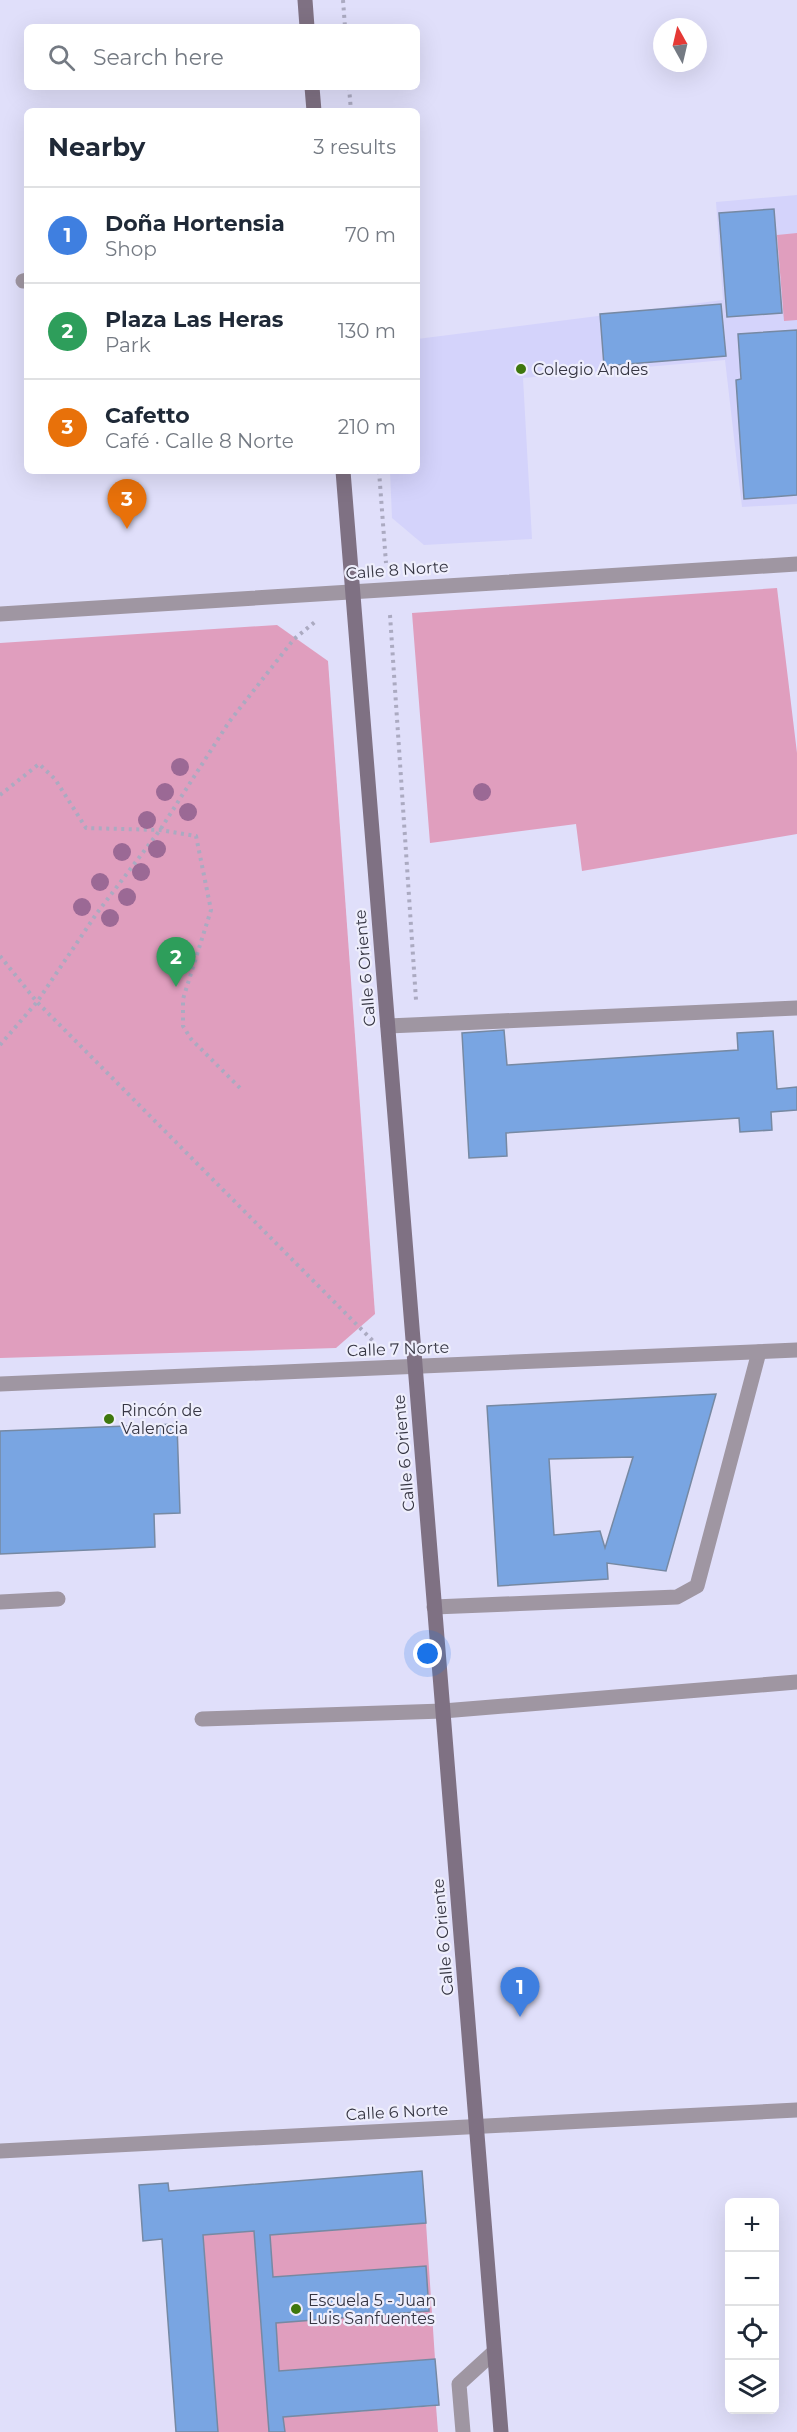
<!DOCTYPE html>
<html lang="en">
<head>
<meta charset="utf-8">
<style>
	:root { --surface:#fff; --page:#f6f6f7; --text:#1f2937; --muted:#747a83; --line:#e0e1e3; --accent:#ea580c }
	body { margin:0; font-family:Montserrat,sans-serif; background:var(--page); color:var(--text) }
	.controls { position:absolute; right:18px; bottom:18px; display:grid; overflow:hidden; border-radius:9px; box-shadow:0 6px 24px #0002 }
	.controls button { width:54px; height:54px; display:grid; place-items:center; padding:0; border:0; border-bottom:2px solid var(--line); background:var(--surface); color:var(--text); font:30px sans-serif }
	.compass { position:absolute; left:653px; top:18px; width:54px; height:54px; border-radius:50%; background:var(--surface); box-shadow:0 6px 24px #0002; rotate:352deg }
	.you { position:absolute; left:428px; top:1654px; width:21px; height:21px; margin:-15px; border:4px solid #fff; border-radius:50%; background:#1a73e8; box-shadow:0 0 0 9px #1a73e833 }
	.badge { display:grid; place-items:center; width:39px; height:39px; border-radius:50%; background:var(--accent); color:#fff; font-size:20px; font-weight:700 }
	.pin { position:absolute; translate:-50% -50px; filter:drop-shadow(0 2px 3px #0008) }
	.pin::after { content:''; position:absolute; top:32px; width:21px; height:18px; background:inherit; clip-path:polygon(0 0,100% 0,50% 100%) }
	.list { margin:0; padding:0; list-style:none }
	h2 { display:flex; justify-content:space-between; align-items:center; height:78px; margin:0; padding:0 24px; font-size:26px }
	h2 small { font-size:20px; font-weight:400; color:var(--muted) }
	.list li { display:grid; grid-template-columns:39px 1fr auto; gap:18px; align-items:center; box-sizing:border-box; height:96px; padding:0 24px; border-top:2px solid var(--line) }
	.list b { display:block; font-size:22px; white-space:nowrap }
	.list p { margin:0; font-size:20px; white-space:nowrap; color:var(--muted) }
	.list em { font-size:20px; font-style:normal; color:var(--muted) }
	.icon { flex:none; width:33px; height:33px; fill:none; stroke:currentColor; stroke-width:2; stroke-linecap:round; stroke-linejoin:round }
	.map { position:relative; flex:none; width:797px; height:2432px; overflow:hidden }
	.search { position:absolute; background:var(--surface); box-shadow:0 6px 24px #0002; left:24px; top:24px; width:396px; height:66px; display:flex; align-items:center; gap:15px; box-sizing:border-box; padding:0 21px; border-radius:9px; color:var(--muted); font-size:22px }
	.panel { position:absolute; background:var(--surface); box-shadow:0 6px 24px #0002; left:24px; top:108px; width:396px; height:366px; border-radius:9px }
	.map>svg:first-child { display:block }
</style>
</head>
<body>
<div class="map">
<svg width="797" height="2432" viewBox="0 0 797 2432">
	<rect width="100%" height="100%" fill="#e0dffa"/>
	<path fill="#d4d3fb" d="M797 195V504L742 507 725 360 523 378 532 539 424 545 392 518 390 471H417V339L723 300 716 202Z"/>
	<g fill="#e09ebe">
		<path d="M797 233V320L784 321 777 235Z"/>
		<path d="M777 588 797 753V834L582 871 576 824 430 843 412 613Z"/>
		<path d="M277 625 328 661 375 1314 336 1348 0 1358V643Z"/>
		<path d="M426 2223 435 2359 279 2371 276 2323 429 2311 426 2266 273 2277 270 2235Z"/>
		<path d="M254 2231 269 2432H218L203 2235Z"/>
		<path d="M436 2406 438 2432H285L283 2417Z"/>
	</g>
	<g fill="#79a5e2" stroke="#7689a3" stroke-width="1.5" fill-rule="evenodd">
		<path d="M774 209 782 313 727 317 719 213Z"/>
		<path d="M721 304 726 356 604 366 600 314Z"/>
		<path d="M797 330V495L744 499 736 380 741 379 738 334Z"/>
		<path d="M504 1030 507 1065 738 1050 737 1033 773 1031 777 1089 797 1087V1110L771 1112 772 1130 740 1132 739 1118 506 1133 507 1156 469 1158 462 1033Z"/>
		<path d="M716 1394 666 1571 607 1563 608 1579 498 1586 487 1406ZM633 1457 605 1548 600 1531 554 1535 549 1459Z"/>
		<path d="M177 1424 180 1513 154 1514 155 1547 0 1554V1431Z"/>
		<path d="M422 2171 426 2223 270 2235 273 2277 426 2266 429 2311 276 2323 279 2371 435 2359 439 2405 283 2417 285 2432H269L254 2231 203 2235 218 2432H176L162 2239 143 2241 139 2185 168 2183 169 2191Z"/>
	</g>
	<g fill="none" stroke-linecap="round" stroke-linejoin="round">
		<g stroke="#abaac1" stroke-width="4" stroke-dasharray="3 4.5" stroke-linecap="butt">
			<path d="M343 0 345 27"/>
			<path d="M349 87 351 111"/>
			<path d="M379 471 386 563"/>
			<path d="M390 615 416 1000"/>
			<path d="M0 795 39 764 55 779 86 828 160 830 196 836 211 910 183 999V1026L191 1039 240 1088"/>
			<path d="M0 956 37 1002 373 1341"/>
			<path d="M0 1045 37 1002 97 913 160 830 229 722 294 639 316 621"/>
		</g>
		<g stroke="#9f96a2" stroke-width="15">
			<path d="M388 1026 797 1008"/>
			<path d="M0 1602 58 1599"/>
			<path d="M434 1607 677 1597 697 1586 759 1352"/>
			<path d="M202 1719 443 1711 797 1682"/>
			<path d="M463 2432 459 2384 494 2352"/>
		</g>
		<g stroke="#9f96a2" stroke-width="15">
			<path d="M23 281 27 280"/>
			<path d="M0 614 797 564"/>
			<path d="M0 1384 797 1350"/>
			<path d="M0 2151 797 2110"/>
		</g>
		<g stroke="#7f7183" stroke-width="15">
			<path d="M305 0 307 27"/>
			<path d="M312 87 314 111"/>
			<path d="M343 471 501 2432"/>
		</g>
	</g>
	<g fill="#9b6995">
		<circle cx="180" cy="767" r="9"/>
		<circle cx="165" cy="792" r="9"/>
		<circle cx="482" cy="792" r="9"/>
		<circle cx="188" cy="812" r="9"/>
		<circle cx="147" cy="820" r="9"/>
		<circle cx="157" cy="849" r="9"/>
		<circle cx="122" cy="852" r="9"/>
		<circle cx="141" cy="872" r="9"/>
		<circle cx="100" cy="882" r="9"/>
		<circle cx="127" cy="897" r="9"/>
		<circle cx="82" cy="907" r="9"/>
		<circle cx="110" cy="918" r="9"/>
	</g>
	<g fill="#3e770d" stroke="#eeeefc" stroke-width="2">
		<circle cx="521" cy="369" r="6"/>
		<circle cx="109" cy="1419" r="6"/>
		<circle cx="296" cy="2309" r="6"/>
	</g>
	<g text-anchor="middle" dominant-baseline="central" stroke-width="4.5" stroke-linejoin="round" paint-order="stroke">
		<g font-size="16" fill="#363643" stroke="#eeeefc" text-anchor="start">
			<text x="533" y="369">Colegio Andes</text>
			<text x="121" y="1410">Rincón de<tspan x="121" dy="18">Valencia</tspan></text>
			<text x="308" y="2300">Escuela 5 - Juan<tspan x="308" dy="18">Luis Sanfuentes</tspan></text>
		</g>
		<g font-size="16" fill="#363643" stroke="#eeeefc">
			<text transform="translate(397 570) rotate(-4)">Calle 8 Norte</text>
			<text transform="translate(365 968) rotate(-95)">Calle 6 Oriente</text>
			<text transform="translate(398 1349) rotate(-2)">Calle 7 Norte</text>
			<text transform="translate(404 1453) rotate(-95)">Calle 6 Oriente</text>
			<text transform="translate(443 1937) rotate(-95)">Calle 6 Oriente</text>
			<text transform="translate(397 2112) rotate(-3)">Calle 6 Norte</text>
		</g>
	</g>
</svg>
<div class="controls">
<button>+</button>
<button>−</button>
<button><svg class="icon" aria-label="locate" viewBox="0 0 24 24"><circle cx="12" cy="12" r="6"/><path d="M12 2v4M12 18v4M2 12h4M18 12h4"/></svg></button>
<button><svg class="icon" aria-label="layers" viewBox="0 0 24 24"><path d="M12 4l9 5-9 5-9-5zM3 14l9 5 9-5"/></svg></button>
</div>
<svg class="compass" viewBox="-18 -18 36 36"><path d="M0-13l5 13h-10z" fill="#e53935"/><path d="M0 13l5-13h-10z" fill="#747a83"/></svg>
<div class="you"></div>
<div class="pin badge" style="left:520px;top:2017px;background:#3f7fe0">1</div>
<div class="pin badge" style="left:176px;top:987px;background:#2e9e5b">2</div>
<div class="pin badge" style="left:127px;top:529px;background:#e8710a">3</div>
<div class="search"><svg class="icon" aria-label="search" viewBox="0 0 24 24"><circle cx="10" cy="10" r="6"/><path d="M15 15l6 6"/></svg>Search here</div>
<section class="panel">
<h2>Nearby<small>3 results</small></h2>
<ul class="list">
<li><span class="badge" style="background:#3f7fe0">1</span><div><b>Doña Hortensia</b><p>Shop</p></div><em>70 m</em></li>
<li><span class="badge" style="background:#2e9e5b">2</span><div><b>Plaza Las Heras</b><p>Park</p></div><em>130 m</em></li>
<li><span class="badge" style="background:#e8710a">3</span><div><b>Cafetto</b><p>Café · Calle 8 Norte</p></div><em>210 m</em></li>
</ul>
</section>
</div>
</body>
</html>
